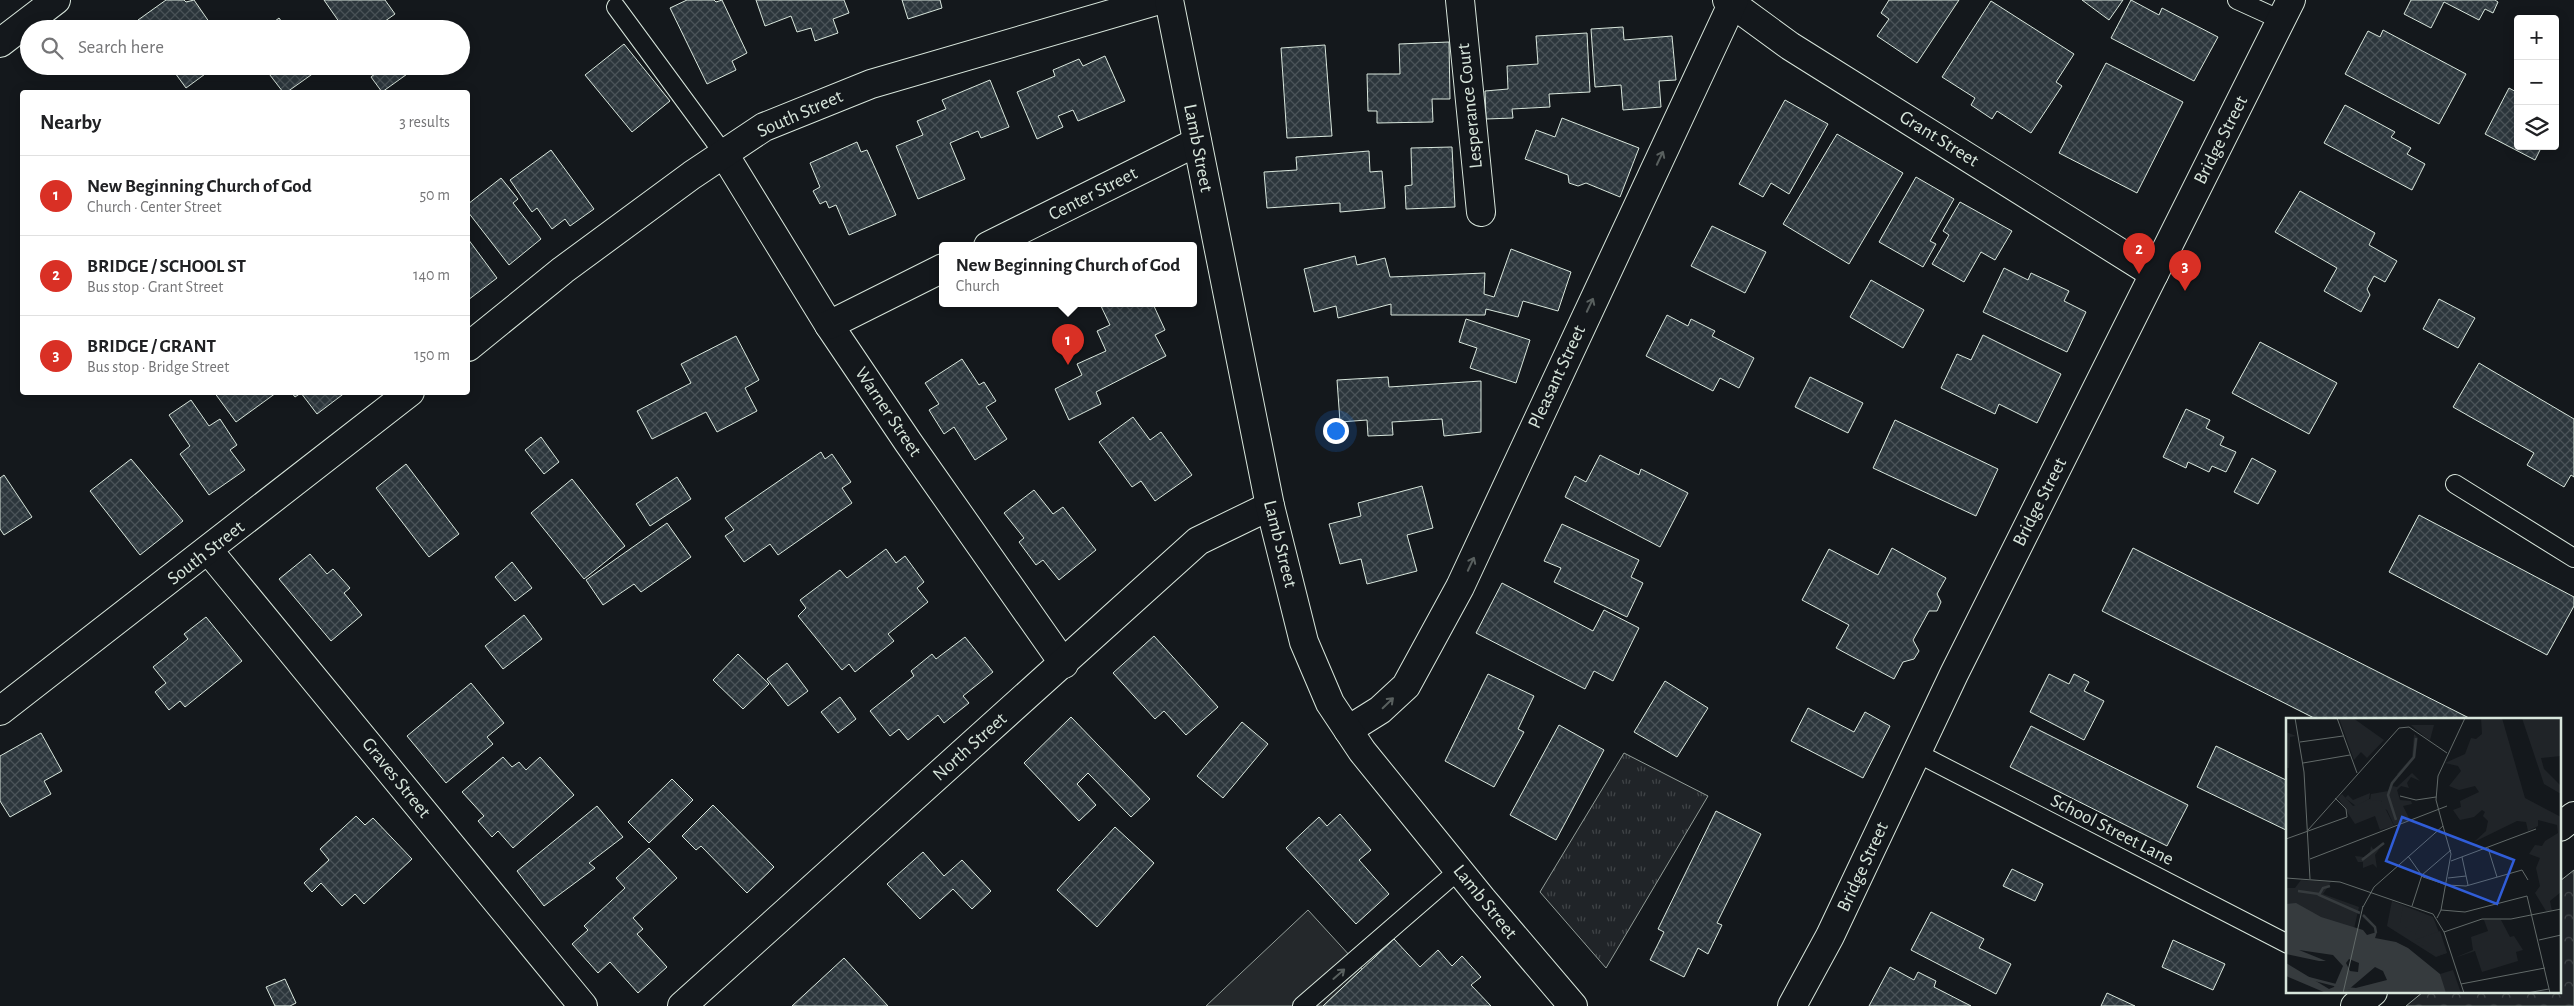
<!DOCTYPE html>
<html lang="en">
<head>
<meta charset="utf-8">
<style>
	:root { --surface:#fff; --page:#f2f2f2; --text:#202124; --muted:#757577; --line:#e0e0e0; --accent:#d93025 }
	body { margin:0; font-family:"Alegreya Sans",sans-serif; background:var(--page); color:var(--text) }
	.controls { position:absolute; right:15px; top:15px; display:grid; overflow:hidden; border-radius:5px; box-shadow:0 2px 12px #0003 }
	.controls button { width:45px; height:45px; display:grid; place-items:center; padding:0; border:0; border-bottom:1px solid var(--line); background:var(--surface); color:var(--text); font:25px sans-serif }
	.you { position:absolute; left:1335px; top:430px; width:18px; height:18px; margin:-12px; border:4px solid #fff; border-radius:50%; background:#1a73e8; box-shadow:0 0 0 8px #1a73e833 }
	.badge { display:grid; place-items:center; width:32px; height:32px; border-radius:50%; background:var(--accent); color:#fff; font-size:16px; font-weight:700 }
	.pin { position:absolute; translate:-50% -41px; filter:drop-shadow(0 1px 2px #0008) }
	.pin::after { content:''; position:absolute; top:26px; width:18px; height:15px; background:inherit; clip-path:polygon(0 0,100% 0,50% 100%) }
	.popup { position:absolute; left:939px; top:242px; width:258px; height:65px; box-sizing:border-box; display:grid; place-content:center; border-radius:5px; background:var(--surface); filter:drop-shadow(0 1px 4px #0005); font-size:16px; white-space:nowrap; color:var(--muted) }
	.popup b { font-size:19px; color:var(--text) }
	.popup::after { content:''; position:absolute; left:50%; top:100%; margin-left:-10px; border:10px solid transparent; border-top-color:var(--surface) }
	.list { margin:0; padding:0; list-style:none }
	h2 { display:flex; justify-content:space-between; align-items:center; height:65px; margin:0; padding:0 20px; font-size:21px }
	h2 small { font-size:16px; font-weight:400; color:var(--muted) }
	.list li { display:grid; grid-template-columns:32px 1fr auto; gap:15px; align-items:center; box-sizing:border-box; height:80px; padding:0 20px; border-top:1px solid var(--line) }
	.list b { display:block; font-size:19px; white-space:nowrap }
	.list p { margin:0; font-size:16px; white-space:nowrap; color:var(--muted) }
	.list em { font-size:16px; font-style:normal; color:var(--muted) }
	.icon { flex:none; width:28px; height:28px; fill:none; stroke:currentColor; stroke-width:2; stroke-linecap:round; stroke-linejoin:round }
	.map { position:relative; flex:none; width:2574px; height:1006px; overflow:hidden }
	.search { position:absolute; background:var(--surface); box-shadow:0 2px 12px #0003; left:20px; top:20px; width:450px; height:55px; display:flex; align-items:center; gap:12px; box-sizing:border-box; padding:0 18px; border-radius:28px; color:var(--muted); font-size:19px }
	.panel { position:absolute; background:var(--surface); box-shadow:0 2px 12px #0003; left:20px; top:90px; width:450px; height:305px; border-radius:5px }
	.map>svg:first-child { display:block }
</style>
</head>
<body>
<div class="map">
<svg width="2574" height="1006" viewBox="0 0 2574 1006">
	<defs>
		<pattern id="grass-tufts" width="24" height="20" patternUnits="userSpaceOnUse" patternTransform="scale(1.25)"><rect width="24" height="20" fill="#202428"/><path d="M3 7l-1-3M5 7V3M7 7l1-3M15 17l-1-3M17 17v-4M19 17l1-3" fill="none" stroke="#404447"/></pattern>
		<pattern id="forest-crowns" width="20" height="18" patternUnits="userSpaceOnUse" patternTransform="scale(1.25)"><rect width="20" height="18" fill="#202428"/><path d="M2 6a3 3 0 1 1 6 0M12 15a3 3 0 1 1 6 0" fill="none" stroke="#404447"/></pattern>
		<pattern id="building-cross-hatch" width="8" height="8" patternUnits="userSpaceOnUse" patternTransform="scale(1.25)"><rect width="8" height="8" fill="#2c363c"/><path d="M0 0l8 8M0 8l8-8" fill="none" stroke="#4a5358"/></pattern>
	</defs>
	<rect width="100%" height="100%" fill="#14181c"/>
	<path fill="url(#grass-tufts)" stroke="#939e99" d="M1624 753 1708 796 1606 968 1540 892Z"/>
	<path fill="url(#forest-crowns)" stroke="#939e99" d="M2574 870V1006H2406L2423 992H2560V881Z"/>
	<path fill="#24282b" stroke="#939e99" d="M1308 910 1362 969 1323 1006H1206Z"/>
	<g fill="url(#building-cross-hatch)" stroke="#d8e6dc">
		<path d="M166 0H184L186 2 194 0 214 29H144L138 20Z"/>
		<path d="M324 0H385L395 14 374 29H344Z"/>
		<path d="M687 0H714L716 2 722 0 747 53 732 61 736 70 707 84 670 8Z"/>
		<path d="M756 0H844L849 13 833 19 838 33 815 41 811 28 797 32 791 16 765 26Z"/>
		<path d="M902 0H940L942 8 908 19Z"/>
		<path d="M1889 0H1959L1917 63 1877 36 1889 19 1881 13Z"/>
		<path d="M2082 0H2123L2109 20Z"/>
		<path d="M2131 0 2159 15 2162 8 2218 37 2194 81 2111 38Z"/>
		<path d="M2411 0H2495L2498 2 2493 13 2485 9 2479 20 2444 2 2431 28 2404 14Z"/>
		<path d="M1991 1 2074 54 2056 82 2062 86 2031 133 1997 111 1992 119 1971 105 1975 98 1942 77Z"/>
		<path d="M279 18 287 29H265Z"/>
		<path d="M1623 27 1624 40 1672 36 1676 80 1659 81 1661 107 1623 110 1621 85 1595 87 1591 29Z"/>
		<path d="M2383 30 2466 74 2439 124 2345 74 2368 31 2380 37Z"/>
		<path d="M1587 33 1590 92 1549 94 1550 107 1512 109 1513 118 1486 119 1485 91 1508 89 1507 66 1538 64 1536 36Z"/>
		<path d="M1449 42 1450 99H1432L1433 122 1377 123V111H1368L1367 74H1400L1399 44Z"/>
		<path d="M624 44 670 101 632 132 585 75Z"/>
		<path d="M1325 45 1332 136 1287 138 1281 48Z"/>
		<path d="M1105 56 1125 101 1078 121 1073 110 1058 116 1063 127 1037 139 1017 92 1055 76 1053 70 1079 59 1083 66Z"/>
		<path d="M2106 63 2183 102 2137 193 2059 153Z"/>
		<path d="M170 66H216L186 88Z"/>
		<path d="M263 66H315L318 70 287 92H283Z"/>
		<path d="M385 66H406L410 72 382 92 371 77Z"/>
		<path d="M990 80 1009 127 981 138 978 131 950 143 965 179 918 199 896 146 923 135 917 121 946 109 942 100Z"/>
		<path d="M2509 88 2518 93V146H2542L2535 160 2485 134Z"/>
		<path d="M1785 100 1828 124 1789 194 1771 183 1763 197 1739 184Z"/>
		<path d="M2345 105 2395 132 2391 137 2411 148 2407 154 2425 164 2412 190 2324 143Z"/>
		<path d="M1562 118 1639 148 1620 197 1586 183 1578 186 1569 183 1568 175 1525 159 1536 130 1555 137Z"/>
		<path d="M1837 134 1903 173 1849 264 1783 224Z"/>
		<path d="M857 142 861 152 867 150 896 215 849 235 836 205 829 208 826 201 820 204 813 191 820 187 810 163Z"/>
		<path d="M1452 147 1455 207 1406 209 1405 186 1412 185 1411 148Z"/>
		<path d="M551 150 594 209 570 226 565 219 552 229 537 208 532 212 510 180Z"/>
		<path d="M1369 151 1370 172 1382 171 1385 208 1340 212V203L1267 208 1264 172 1297 170 1296 157Z"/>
		<path d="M1916 177 1954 199 1930 241 1936 244 1923 267 1879 242Z"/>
		<path d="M501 178 518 199 513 203 541 239 509 265 468 212V204Z"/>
		<path d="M2300 191 2375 233 2369 245 2397 261 2385 282 2374 276 2367 289 2370 295 2361 312 2324 291 2337 268 2275 232Z"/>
		<path d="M1960 202 2012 231 1995 260 1981 252 1964 282 1932 264 1949 235 1943 231Z"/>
		<path d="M1712 226 1766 252 1745 293 1691 266Z"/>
		<path d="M468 239 497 278 468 300Z"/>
		<path d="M1511 249 1571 272 1558 311 1523 301 1518 317 1486 309 1485 315H1391V304L1338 318 1336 306 1314 312 1304 269 1355 256 1357 265 1385 258 1390 277 1485 273 1484 294 1494 297Z"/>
		<path d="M2004 268 2028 280 2031 273 2069 291 2064 301 2086 312 2067 352 1983 312Z"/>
		<path d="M1871 280 1924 310 1903 348 1850 317Z"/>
		<path d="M2439 299 2475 318 2458 348 2423 329Z"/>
		<path d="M1100 304H1153L1165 330 1155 335 1166 356 1096 392 1101 404 1069 420 1055 389 1082 375 1077 364 1106 351 1097 331 1110 325Z"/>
		<path d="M1667 315 1688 326 1691 319 1715 331 1712 336 1754 358 1739 388 1720 378 1713 391 1646 356Z"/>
		<path d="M1466 319 1530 340 1516 383 1470 368 1477 348 1459 342Z"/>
		<path d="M1983 335 2061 374 2037 423 1999 404 1995 414 1941 388 1957 354 1971 360Z"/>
		<path d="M736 336 759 380 745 388 757 411 717 432 706 412 652 439 637 411 691 383 681 364Z"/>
		<path d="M2260 342 2337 383 2309 434 2232 393Z"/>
		<path d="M962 359 979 385 984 382 996 401 986 407 1007 439 975 460 954 427 944 434 929 410 939 404 925 383Z"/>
		<path d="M2479 363 2574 419V477L2571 475 2564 487 2527 465 2534 453 2453 407Z"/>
		<path d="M1388 377 1389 387 1481 381V432L1444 436 1442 419 1392 422 1393 435 1368 436 1367 420 1340 422 1337 380Z"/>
		<path d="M1810 377 1863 403 1848 433 1795 407Z"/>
		<path d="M214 392H275L276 393 236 422Z"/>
		<path d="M291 392H346L317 414 301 393 295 397Z"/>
		<path d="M191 400 209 426 220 419 237 445 230 450 245 470 209 495 180 454 190 446 169 415Z"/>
		<path d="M2186 409 2210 420 2206 428 2224 437 2220 445 2236 452 2226 472 2212 466 2209 472 2188 462 2186 468 2163 457Z"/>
		<path d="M1133 417 1150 440 1161 432 1192 475 1155 501 1141 481 1132 487 1099 442Z"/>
		<path d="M1895 420 1998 469 1976 516 1873 468Z"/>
		<path d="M541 437 559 462 544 474 525 450Z"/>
		<path d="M821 452 825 459 832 454 851 482 842 488 852 503 778 555 770 544 744 562 725 536 734 530 725 518Z"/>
		<path d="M1600 455 1639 475 1641 469 1688 493 1660 547 1565 497 1575 476 1586 482Z"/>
		<path d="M2252 458 2276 471 2258 504 2234 492Z"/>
		<path d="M131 459 183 521 140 555 90 491Z"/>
		<path d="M406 464 459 534 429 557 376 488Z"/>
		<path d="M4 475 32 517 4 535 0 529V478Z"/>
		<path d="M677 477 691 499 650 526 636 504Z"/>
		<path d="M572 479 625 546 584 579 531 513Z"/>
		<path d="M1422 486 1433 528 1407 535 1417 571 1367 584 1361 559 1340 564 1329 524 1361 516 1358 503Z"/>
		<path d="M1034 490 1053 514 1063 507 1096 550 1059 580 1043 560 1036 565 1019 542 1024 538 1004 513Z"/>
		<path d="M2419 515 2574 597V606L2547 655 2389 572Z"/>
		<path d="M667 523 691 557 641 592 634 584 603 605 586 580Z"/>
		<path d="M1562 524 1639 560 1631 577 1643 583 1627 617 1554 582 1561 568 1544 561Z"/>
		<path d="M1892 548 1946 578 1937 594 1941 602 1937 611H1929L1913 640 1919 651 1914 659 1903 662 1894 679 1836 648 1849 625 1802 600 1829 549 1878 575Z"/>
		<path d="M2133 548 2473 720H2318L2102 611Z"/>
		<path d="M886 549 896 563 905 556 924 582 917 588 928 602 888 634 894 641 855 672 849 664 842 670 798 616 806 608 800 600 840 570 847 578Z"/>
		<path d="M310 554 327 574 333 569 350 588 344 593 362 615 331 641 279 579Z"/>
		<path d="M512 562 532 588 515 601 495 577Z"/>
		<path d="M1502 583 1593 631 1604 610 1639 628 1613 681 1594 671 1585 689 1476 633Z"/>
		<path d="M524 615 542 639 503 669 485 646Z"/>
		<path d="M206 617 242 661 185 707 180 701 169 710 155 692 166 683 153 667 188 639 184 634Z"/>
		<path d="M1154 636 1218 707 1186 735 1164 711 1155 719 1113 673Z"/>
		<path d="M965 637 993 672 963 696 969 703 944 723 938 715 908 740 899 729 890 736 870 711 914 676 911 671 932 654 936 659Z"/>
		<path d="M738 654 769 684 743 709 713 680Z"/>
		<path d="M787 663 808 691 788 706 767 679Z"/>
		<path d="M1488 674 1534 696 1518 729 1524 732 1494 787 1445 761Z"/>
		<path d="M2049 674 2069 684 2074 674 2089 682 2084 691 2104 701 2084 740 2030 712Z"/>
		<path d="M1665 681 1708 708 1677 757 1634 732Z"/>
		<path d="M471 683 504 723 487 737 493 744 446 783 407 736Z"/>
		<path d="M840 697 856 719 838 733 821 712Z"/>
		<path d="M1808 708 1854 732 1865 712 1890 726 1863 778 1791 741Z"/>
		<path d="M1071 717 1150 799 1131 817 1088 773 1077 784 1096 805 1079 821 1024 763Z"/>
		<path d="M1242 722 1268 744 1223 798 1197 776Z"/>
		<path d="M1559 725 1604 750 1556 840 1510 815Z"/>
		<path d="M2031 726 2188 805 2167 846 2010 767Z"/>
		<path d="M41 733 62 771 44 781 51 794 10 817 0 801V756Z"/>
		<path d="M2216 746 2288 781V831L2197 787Z"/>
		<path d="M503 757 512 767 519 762 526 770 540 757 574 795 513 848 498 831 492 837 478 821 484 816 462 792Z"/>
		<path d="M672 779 693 800 649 843 628 822Z"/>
		<path d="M713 805 774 867 747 893 701 846 696 850 682 836Z"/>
		<path d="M597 806 623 837 589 863 595 868 544 906 517 871Z"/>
		<path d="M1716 811 1761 834 1717 923 1722 925 1708 954 1698 948 1684 977 1650 960 1664 932 1658 929Z"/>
		<path d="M1340 814 1371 850 1359 860 1389 894 1356 924 1286 848 1319 817 1327 826Z"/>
		<path d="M356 816 365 825 373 818 412 859 364 904 355 894 342 906 321 883 312 892 304 883 329 860 320 849Z"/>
		<path d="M1115 827 1154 863 1097 927 1057 890Z"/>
		<path d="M649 848 677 878 633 918 643 929 637 934 667 967 638 993 610 962 598 973 572 944 588 930 584 926 625 888 616 878Z"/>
		<path d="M923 852 944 876 962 860 991 891 972 909 953 889 920 919 887 884Z"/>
		<path d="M2012 869 2043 884 2035 901 2003 886Z"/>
		<path d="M1931 912 1984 939 1979 948 2011 964 1996 994 1911 950Z"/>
		<path d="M1394 939 1420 967 1438 950 1452 966 1462 956 1481 977 1471 985 1491 1006H1323Z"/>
		<path d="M2173 940 2225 964 2213 990 2162 967Z"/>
		<path d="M844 958 888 1006H792Z"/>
		<path d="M1890 967 1914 980 1918 972 1936 981 1934 987 1971 1006H1869Z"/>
		<path d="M285 979 296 1003 290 1006H275L266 987Z"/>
		<path d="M2107 993 2135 1006H2101Z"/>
	</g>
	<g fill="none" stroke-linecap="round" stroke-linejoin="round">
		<g stroke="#d8e6dc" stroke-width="20">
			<g id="lane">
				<path d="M2237 0 2281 20"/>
				<path d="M616 7 724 154"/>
				<path d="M2455 484 2574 558"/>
				<path d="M1917 753 2288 944"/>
				<path d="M1302 1006 1459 870"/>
			</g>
		</g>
		<g stroke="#d8e6dc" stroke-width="30">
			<g id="street">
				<path d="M1460 0 1481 212"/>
				<path d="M1727 0 1790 46 2154 274"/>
				<path d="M724 154 829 325 908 442 1064 664"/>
				<path d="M988 246 1197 142"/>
				<path d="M829 325 943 268"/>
				<path d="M468 347 563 270 692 175 764 127 871 84 1159 0"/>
				<path d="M209 551 583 1006"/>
				<path d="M0 711 410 392"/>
				<path d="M1348 730 1380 710 1406 686 1460 587 1734 0"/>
				<path d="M2560 827 2574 816"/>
				<path d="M682 1006 1198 541 1270 506"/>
				<path d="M2355 1006 2373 992"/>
			</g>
		</g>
		<g stroke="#d8e6dc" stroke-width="30">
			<g id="secondary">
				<path d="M1169 0 1270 506 1304 642 1330 703 1362 751 1482 899 1573 1006"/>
				<path d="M0 43 56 0"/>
				<path d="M1792 1006 1830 936 1954 674 2291 0"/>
			</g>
		</g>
		<use href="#lane" stroke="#14181c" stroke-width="18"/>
		<use href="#street" stroke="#14181c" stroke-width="28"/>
		<use href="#secondary" stroke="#14181c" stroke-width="28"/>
	</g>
	<defs><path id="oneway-shaft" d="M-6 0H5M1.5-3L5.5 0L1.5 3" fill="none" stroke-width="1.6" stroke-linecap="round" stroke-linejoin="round" transform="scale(1.25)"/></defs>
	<g stroke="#59605f">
		<use href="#oneway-shaft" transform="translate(1660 158) rotate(-65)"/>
		<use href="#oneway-shaft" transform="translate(1590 305) rotate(-65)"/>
		<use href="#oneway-shaft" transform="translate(1471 564) rotate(-65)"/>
		<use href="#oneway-shaft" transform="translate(1388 703) rotate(-44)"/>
		<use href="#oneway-shaft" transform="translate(1339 974) rotate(-41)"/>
	</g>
	<g text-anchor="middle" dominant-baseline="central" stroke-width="4" stroke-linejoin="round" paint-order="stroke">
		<g font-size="19" fill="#d8e6dc" stroke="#14181c">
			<text transform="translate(1470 106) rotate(-96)">Lesperance Court</text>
			<text transform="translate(800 114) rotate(-24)">South Street</text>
			<text transform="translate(1939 139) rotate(32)">Grant Street</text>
			<text transform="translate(2221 140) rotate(-63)">Bridge Street</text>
			<text transform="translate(1198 148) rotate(79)">Lamb Street</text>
			<text transform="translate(1093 194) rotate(-27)">Center Street</text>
			<text transform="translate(1557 377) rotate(-65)">Pleasant Street</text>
			<text transform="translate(888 412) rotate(56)">Warner Street</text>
			<text transform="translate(2040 502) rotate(-63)">Bridge Street</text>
			<text transform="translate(1280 544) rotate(76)">Lamb Street</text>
			<text transform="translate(206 553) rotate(-38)">South Street</text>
			<text transform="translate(970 747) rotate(-42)">North Street</text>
			<text transform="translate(396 778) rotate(51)">Graves Street</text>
			<text transform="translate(2112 830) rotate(27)">School Street Lane</text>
			<text transform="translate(1863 867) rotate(-65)">Bridge Street</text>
			<text transform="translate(1485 902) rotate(51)">Lamb Street</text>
		</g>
	</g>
	<g transform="translate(2286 718)">
		<rect width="275" height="275" fill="#14181c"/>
		<path d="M125 7H148L144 22 138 18ZM56 76 67 88 83 81 95 82 108 108 94 112 89 98 69 106 52 80Z" fill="#202428"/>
		<path d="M53 0H67L98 22 81 40 75 34 68 42ZM195 0H216L239 80 275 99V174L264 183 266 193H260L249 175 254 168 250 150 254 140 243 136 249 127 256 128 259 123 272 115 271 107 252 102V108L242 113 240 104 231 103 188 124 200 113 202 103 197 98 199 94 196 92 188 99 174 102 167 92 175 89 174 83 193 74 189 68 173 72 163 68 175 53 172 48 159 45 179 36 185 20 190 21 196 16ZM236 0H275V38L255 40 258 51 275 68V76L258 66ZM0 14 10 18 4 19 3 50H0ZM128 16 132 20 129 40 113 59 111 56 126 39ZM126 55 134 63 125 59 121 65 123 70 115 68 111 72 114 82 125 83 126 86 117 88 124 102 108 107 101 92 95 89 96 83 84 82 85 76 102 73 110 58 112 60 106 68 111 69ZM84 75 83 81 70 88 59 80 62 77 67 82ZM85 128 87 131 94 130 89 137 91 150 87 146 77 150V144H72L69 138 78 139 84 134ZM167 252 175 275H160L157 269 154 256Z" fill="#202428"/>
		<path d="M198 202H215L224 219 228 218 237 232 230 234 232 243 196 254 189 233 168 240 187 232 185 219 202 213Z" fill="#202428"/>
		<path d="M15 162 45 164 37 176 73 189 67 215 0 186V170H9ZM106 183 147 199 161 235 150 239 101 208Z" fill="#202428"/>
		<path d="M117 188 139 196 129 217 114 205ZM154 213 161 235 151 238 129 222Z" fill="#202428"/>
		<path d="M10 185 35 199 77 212 81 217 91 214 89 220 110 224 122 230 154 256 160 275H40L0 258V245L43 271 48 269 57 248 47 237 13 232 40 243H33L0 236V186ZM63 241 73 245 72 254 64 253 60 245ZM89 249 97 253 101 262 62 272Z" fill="#363b3e" fill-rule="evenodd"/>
		<path fill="none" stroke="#363b3e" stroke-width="2.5" d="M110 102 102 77 106 65 128 39 130 20M76 142 98 125M44 168 37 170 33 177 74 195M12 173 33 176M77 197 89 209 90 215M22 260 53 268M58 270 77 272"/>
		<path fill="none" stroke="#626a69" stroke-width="1" d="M9 0 18 54 24 161M51 0 71 55M14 24 57 18M17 45 64 37M114 78 130 82 150 79M22 112 113 10 123 9 161 35M0 121 61 99 60 91 49 80M202 130 211 159M122 138 137 159 161 167 180 168 236 152 242 162M176 139 182 167M24 141 161 88M165 143 250 111M0 160 54 164 147 196 158 214 178 275M162 160 180 158M126 188 136 157 165 132M77 189 88 169 157 108 150 82 152 58 179 0M155 192 179 194 241 178 264 275M151 200 155 192 165 136 157 108M158 214 196 201H225L275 191M253 222 275 217M175 266 259 250M57 275 77 188M241 275 263 271"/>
		<path fill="#305dd8" fill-opacity="0.15" stroke="#305dd8" stroke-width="2.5" d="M116 99 228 142 211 186 100 143Z"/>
		<rect width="275" height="275" fill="none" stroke="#d8e6dc" stroke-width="2.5"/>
	</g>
</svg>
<div class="controls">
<button>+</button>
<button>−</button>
<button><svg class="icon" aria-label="layers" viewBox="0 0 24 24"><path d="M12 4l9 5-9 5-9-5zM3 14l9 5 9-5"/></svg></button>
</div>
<div class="you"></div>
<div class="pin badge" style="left:1068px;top:365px">1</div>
<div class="popup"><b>New Beginning Church of God</b>Church</div>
<div class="pin badge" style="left:2139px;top:274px">2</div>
<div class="pin badge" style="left:2185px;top:291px">3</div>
<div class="search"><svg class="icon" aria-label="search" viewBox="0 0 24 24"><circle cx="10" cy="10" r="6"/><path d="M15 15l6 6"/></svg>Search here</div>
<section class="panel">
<h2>Nearby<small>3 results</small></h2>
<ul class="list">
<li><span class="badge">1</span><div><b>New Beginning Church of God</b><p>Church · Center Street</p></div><em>50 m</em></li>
<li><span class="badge">2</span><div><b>BRIDGE / SCHOOL ST</b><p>Bus stop · Grant Street</p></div><em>140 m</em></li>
<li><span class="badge">3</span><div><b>BRIDGE / GRANT</b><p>Bus stop · Bridge Street</p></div><em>150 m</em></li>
</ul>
</section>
</div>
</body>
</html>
